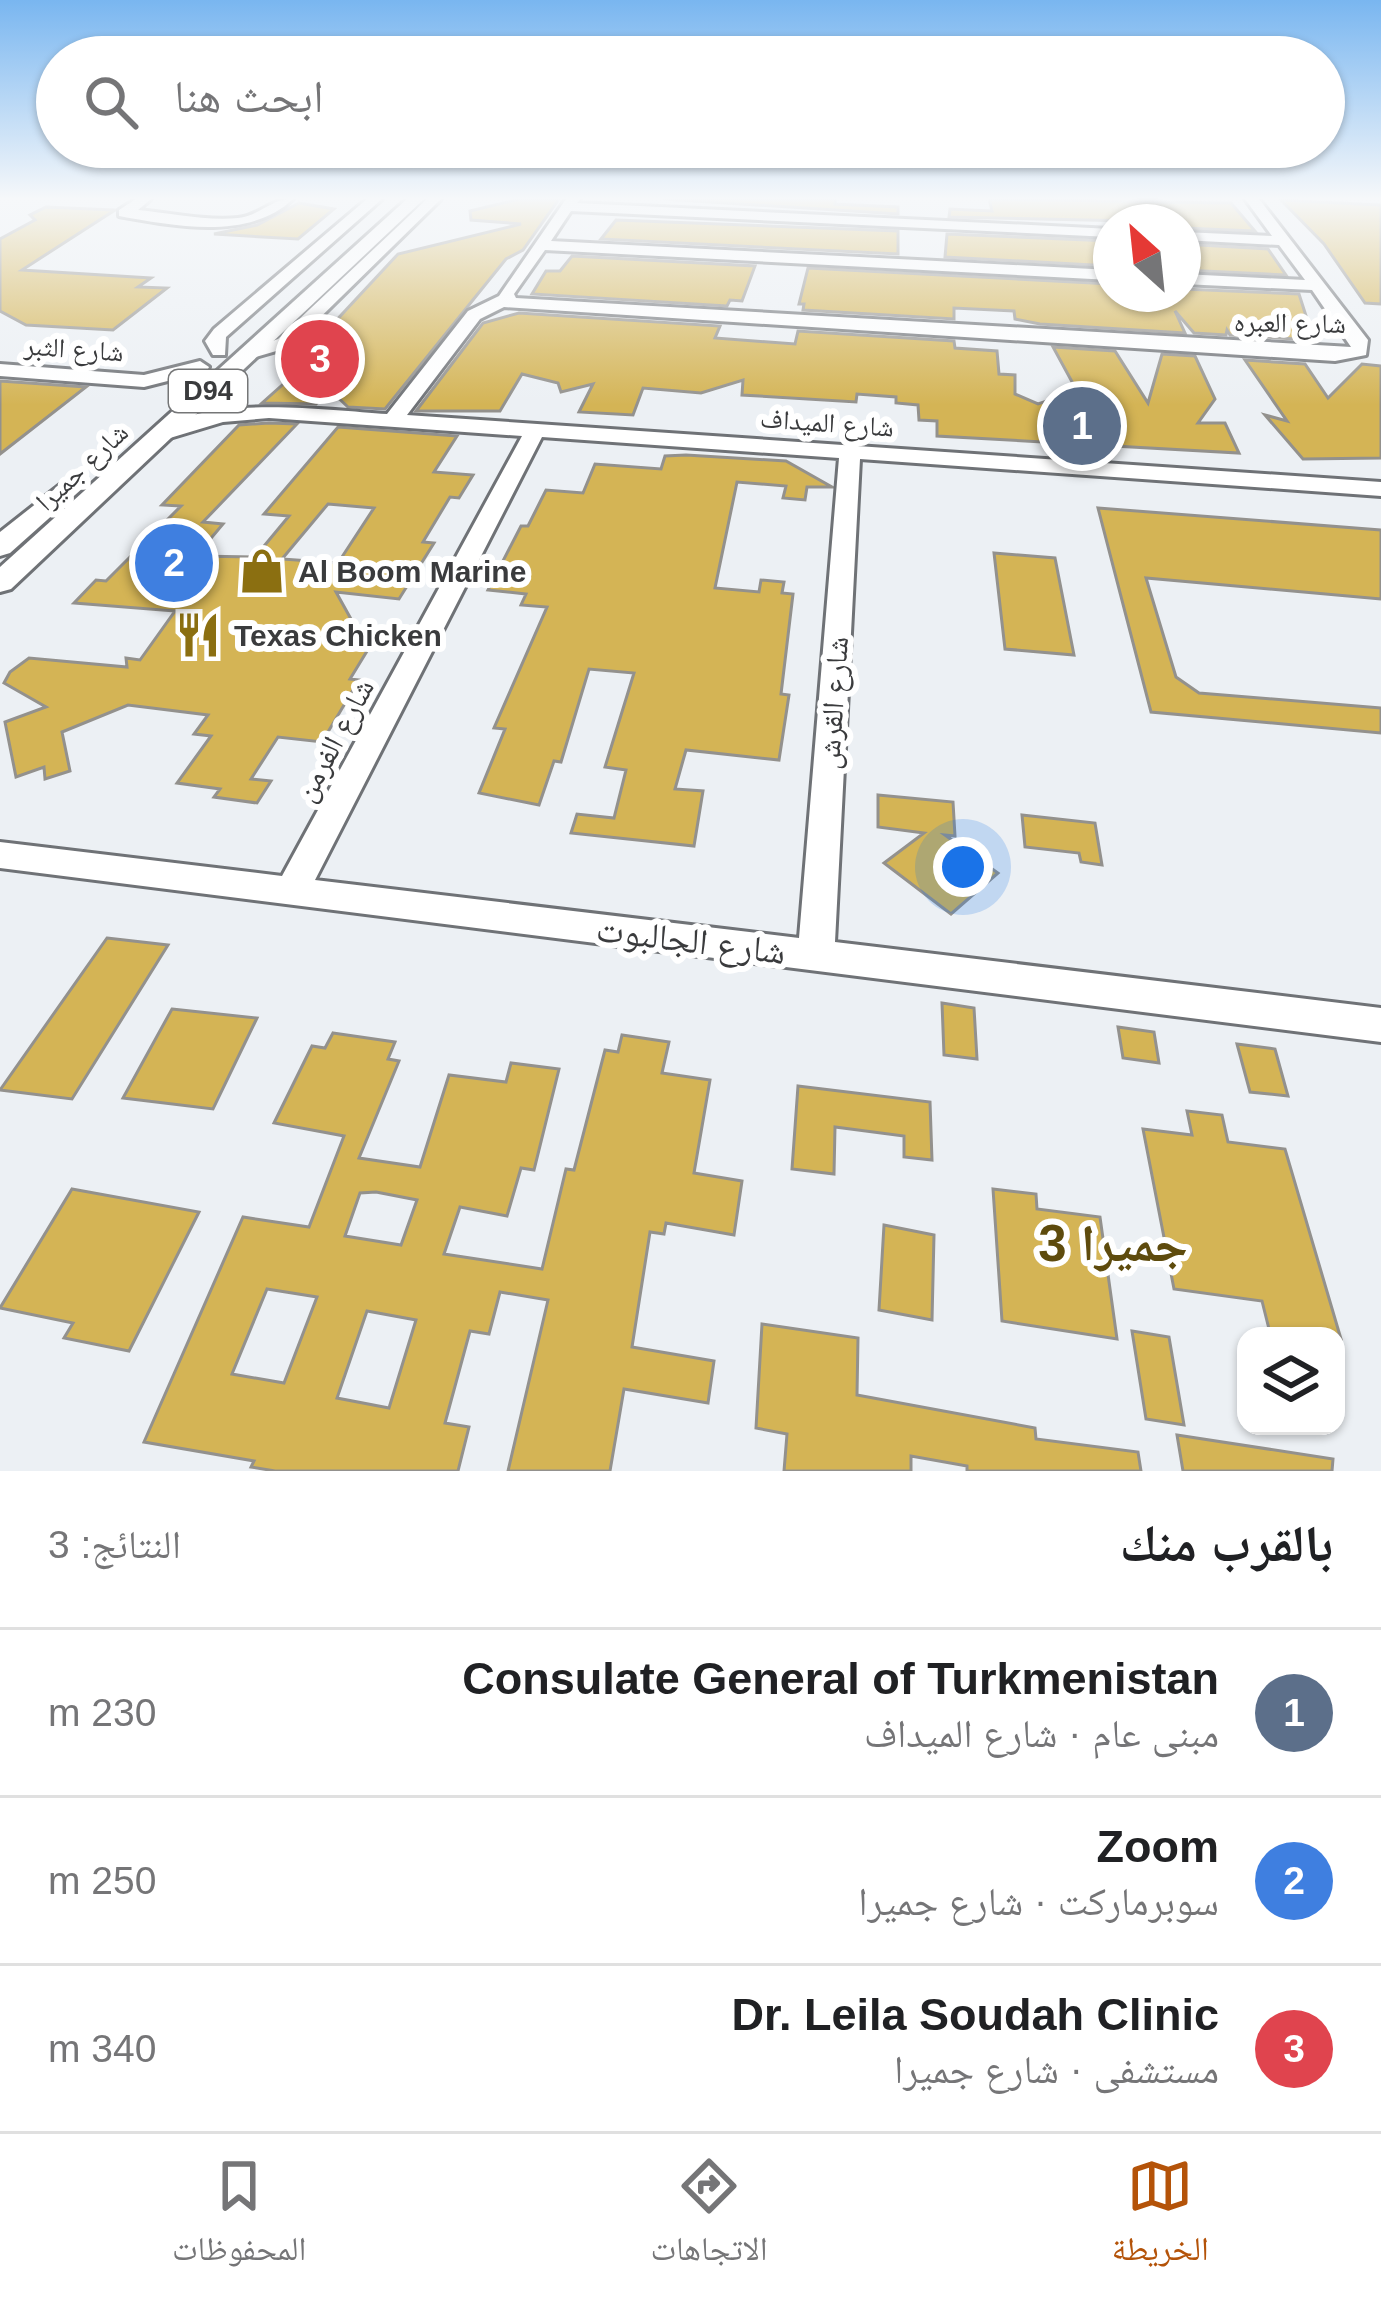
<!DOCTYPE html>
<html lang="ar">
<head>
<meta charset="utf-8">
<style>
	:root { --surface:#fff; --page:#f6f6f6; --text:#202124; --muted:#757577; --line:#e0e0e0; --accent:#b45309 }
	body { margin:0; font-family:Helvetica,"Noto Naskh Arabic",sans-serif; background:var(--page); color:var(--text); direction:rtl }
	.controls { position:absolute; right:36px; bottom:36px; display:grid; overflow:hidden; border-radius:24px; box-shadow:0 3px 9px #0004 }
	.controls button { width:108px; height:108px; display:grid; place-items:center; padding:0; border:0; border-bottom:3px solid var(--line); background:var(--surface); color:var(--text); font:60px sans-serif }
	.compass { position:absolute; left:1093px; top:204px; width:108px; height:108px; border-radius:50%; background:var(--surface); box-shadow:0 3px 9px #0004; rotate:333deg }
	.you { position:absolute; left:963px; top:867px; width:42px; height:42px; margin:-30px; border:9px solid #fff; border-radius:50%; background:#1a73e8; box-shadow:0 0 0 18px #1a73e833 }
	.badge { display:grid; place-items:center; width:78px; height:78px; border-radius:50%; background:var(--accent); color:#fff; font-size:39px; font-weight:700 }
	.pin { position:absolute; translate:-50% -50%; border:6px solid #fff; box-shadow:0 3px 12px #0006 }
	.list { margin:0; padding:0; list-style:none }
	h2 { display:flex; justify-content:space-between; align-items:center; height:156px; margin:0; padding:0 48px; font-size:51px }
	h2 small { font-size:39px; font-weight:400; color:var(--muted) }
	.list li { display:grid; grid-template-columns:78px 1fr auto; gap:36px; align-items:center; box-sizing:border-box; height:168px; padding:0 48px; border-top:3px solid var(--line) }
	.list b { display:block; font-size:45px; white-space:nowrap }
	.list p { margin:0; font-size:39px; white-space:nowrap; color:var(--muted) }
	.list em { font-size:39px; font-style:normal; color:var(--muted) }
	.icon { flex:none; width:66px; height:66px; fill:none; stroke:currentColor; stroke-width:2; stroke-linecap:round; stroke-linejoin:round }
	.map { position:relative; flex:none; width:1381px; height:1471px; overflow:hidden; direction:ltr }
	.search { position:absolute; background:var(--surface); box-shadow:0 3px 9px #0004; left:36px; right:36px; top:36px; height:132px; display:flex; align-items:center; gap:30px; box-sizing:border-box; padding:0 42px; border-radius:66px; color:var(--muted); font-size:45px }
	.sheet { height:660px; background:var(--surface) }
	nav { display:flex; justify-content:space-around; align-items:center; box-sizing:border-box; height:168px; border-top:3px solid var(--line); background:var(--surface); font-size:33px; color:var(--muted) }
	nav a { display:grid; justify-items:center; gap:6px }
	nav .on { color:var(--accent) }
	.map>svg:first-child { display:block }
</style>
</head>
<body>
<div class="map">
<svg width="1381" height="1471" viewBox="0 0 1381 1471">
	<rect width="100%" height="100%" fill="#ecf0f4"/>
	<g fill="#d4b455" stroke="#93918d" stroke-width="3" fill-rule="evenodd">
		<path d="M519 199H559L523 250 506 259 385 409 348 407 330 390 316 404 262 403 299 370 291 369 398 254 521 224 471 220 470 211Z"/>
		<path d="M663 199H836L835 204 898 207V214Z"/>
		<path d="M989 199 1231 203 1255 231 1183 228V222L949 217 950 209 992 211Z"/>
		<path d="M1281 200 1381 205V304L1365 303 1324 244Z"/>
		<path d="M299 203 334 209 298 239 214 234 257 225Z"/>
		<path d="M46 207 115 210 22 270 151 278 138 287 167 288 113 330 26 325 0 311V239L35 220 30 215Z"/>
		<path d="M616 220 898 231V254L601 239Z"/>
		<path d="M947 234 1111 241V266L945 257Z"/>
		<path d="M1183 244 1268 249 1286 275 1183 270Z"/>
		<path d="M572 256 755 266 742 301 730 300 727 306 532 294 546 271H560Z"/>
		<path d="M808 268 1111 284V294H1183V289L1299 294 1308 322H1301L1313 340 1230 335 1227 330 1226 335 1194 333 1175 311 1185 333 1040 324 1015 319 1014 311 954 308V319L803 310 804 304H799Z"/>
		<path d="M519 313 720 326 715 338 795 344 798 331 954 341 955 348 997 351 999 374 1015 375V394L1038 404 1077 391 1053 347 1115 351 1148 403 1162 354 1195 356 1215 399 1198 423H1225L1239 453 937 436V421L919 420 918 405 896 403V397L857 394 856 402 742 395 743 380 701 393 643 388 633 415 579 412 593 384 561 392 558 383 522 374 500 411H416L483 323Z"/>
		<path d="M1245 360 1305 364 1328 398 1362 364 1381 366V458L1303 459 1265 415 1287 421Z"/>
		<path d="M0 381 86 387 0 454Z"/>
		<path d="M269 423 297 424 203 522 223 524 196 556 255 557 289 516 264 514 338 427 457 436 434 472 473 475 459 498 450 497 423 542 434 543 399 599 336 592 361 637 375 638 350 679 359 680 322 742 278 737 251 779 271 781 257 803 214 797 220 789 177 783 211 736 194 734 208 715 128 705 62 732 70 771 45 779 44 767 16 777 5 722 46 707 4 683 10 672 29 658 127 667 126 658 140 660 175 611 74 603 96 580 106 581 181 506 162 505 239 425ZM328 504 374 508 338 563 282 559Z"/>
		<path d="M686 455 786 461 832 487H807L805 500 783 498 786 486 737 482 715 588 759 592 761 580 784 582 782 593 793 594 781 694 789 695 779 760 686 750 675 789 703 791 694 846 571 833 577 814 614 818 626 770 605 767 634 673 589 669 561 762 554 761 539 805 479 793 505 729 494 728 547 607 521 605 526 594 488 590 521 526H528L546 490 583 493 595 464 661 469 665 456Z"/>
		<path d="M1098 508 1381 530V599L1146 578 1176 677 1199 693 1381 708V733L1151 712Z"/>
		<path d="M994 553 1055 558 1074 655 1005 649Z"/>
		<path d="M878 795 953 802 955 836 945 835 998 873 951 914 884 863 924 833 878 827Z"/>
		<path d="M1022 815 1095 823 1102 865 1081 862 1079 853 1025 847Z"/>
		<path d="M107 938 168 945 72 1099 0 1090Z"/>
		<path d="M942 1003 974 1008 977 1059 944 1055Z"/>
		<path d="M172 1009 257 1018 213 1109 123 1098Z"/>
		<path d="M1118 1027 1154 1032 1159 1063 1123 1058Z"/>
		<path d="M333 1033 395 1042 388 1059 399 1061 359 1158 420 1167 449 1075 506 1082 511 1063 559 1069 534 1170 521 1168 507 1216 460 1207 444 1254 542 1269 566 1169 574 1170 605 1050 618 1052 622 1035 669 1042 662 1073 710 1080 694 1173 742 1181 734 1235 666 1223 664 1234 650 1232 632 1347 714 1361 708 1403 624 1389 610 1471H508L548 1300 500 1292 489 1334 470 1331 445 1423 469 1427 458 1471H275L251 1467 254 1461 144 1442 243 1217 309 1227 344 1136 274 1123 312 1046 325 1048ZM376 1192 417 1200 401 1245 345 1236 360 1193ZM267 1289 317 1297 284 1383 232 1374ZM367 1311 416 1320 389 1408 337 1398Z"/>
		<path d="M1237 1044 1275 1049 1288 1096 1250 1092Z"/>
		<path d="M798 1086 930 1102 932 1160 904 1157V1136L835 1127 834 1174 792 1169Z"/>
		<path d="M1187 1111 1222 1115 1228 1142 1285 1149 1341 1339 1269 1329 1262 1301 1174 1289 1143 1129 1192 1135Z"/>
		<path d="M72 1189 199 1212 129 1351 64 1338 73 1323 0 1308Z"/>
		<path d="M993 1189 1036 1194 1037 1209 1100 1217 1117 1339 1002 1321Z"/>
		<path d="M884 1225 934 1235 932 1320 879 1310Z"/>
		<path d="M762 1324 858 1338 857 1395 1035 1428 1036 1439 1138 1452 1141 1471H967V1466L911 1456V1471H784L787 1434 756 1428Z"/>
		<path d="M1132 1331 1169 1337 1184 1425 1146 1419Z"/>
		<path d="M1177 1435 1333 1459 1332 1471H1183Z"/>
	</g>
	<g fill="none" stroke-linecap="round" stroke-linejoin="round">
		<g stroke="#6f7276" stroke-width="6">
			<g id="minor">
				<path d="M136 199H151L138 210C169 213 206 221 238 218 260 216 271 198 293 199 249 241 175 226 119 216V210Z"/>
				<path d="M367 199H382L226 337 225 355H213L205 341 214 329Z"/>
				<path d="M427 199H441L290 347 238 362V354L278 339Z"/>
				<path d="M566 199H580L577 203 1111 229V237L571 211 551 241 1111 270V280L545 250 514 294 516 298 1351 347 1312 290 1183 284V274L1305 280 1279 245 1183 240V232L1272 236 1245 199H1259L1368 340 1366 355 1335 361 504 307 480 319 407 415 1381 482V496L860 459 835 942 1381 1008V1042L0 868V842L282 876 522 436 269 418 223 422 160 441 150 435C201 393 324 410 387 414L468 311 499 296ZM542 437 839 458 799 938 315 880Z"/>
				<path d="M200 361 209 367 207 371 144 387 0 376V364L144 375Z"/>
			</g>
		</g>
		<g stroke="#6f7276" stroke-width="6">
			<g id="major">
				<path d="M407 199H424L11 589 0 592V567Z"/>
				<path d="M75 473 84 475V487L10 553 0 556V532Z"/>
			</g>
		</g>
		<use href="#minor" fill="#fff" fill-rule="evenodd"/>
		<use href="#major" fill="#fff" fill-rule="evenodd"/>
	</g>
	<linearGradient id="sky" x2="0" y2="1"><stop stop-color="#79b6f0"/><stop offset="0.49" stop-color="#f6f8fa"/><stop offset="1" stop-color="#f6f8fa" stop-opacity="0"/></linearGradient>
	<rect width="1381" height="405" fill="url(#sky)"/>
	<defs>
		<g id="shop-bare" transform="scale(3.6)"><path d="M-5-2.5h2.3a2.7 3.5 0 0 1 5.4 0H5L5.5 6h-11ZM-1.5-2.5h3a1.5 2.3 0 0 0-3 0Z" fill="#8b6f11" stroke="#fff" stroke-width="2.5" paint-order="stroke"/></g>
		<g id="restaurant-bare" transform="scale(3.6)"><path d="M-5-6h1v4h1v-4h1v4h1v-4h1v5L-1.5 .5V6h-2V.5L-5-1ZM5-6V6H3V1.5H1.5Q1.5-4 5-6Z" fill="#8b6f11" stroke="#fff" stroke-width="2.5" paint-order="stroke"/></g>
	</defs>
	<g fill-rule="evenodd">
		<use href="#shop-bare" x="262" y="571"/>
		<use href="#restaurant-bare" x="198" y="635"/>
	</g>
	<g text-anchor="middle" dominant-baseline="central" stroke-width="12" stroke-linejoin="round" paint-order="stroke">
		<g font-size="27" fill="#3a3b3d" stroke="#fff">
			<text transform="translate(1290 323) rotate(1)">شارع العبره</text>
			<text transform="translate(74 349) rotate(4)">شارع الثبر</text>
			<text transform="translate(827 423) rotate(4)">شارع الميداف</text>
			<text transform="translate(82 467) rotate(-43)">شارع جميرا</text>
		</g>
		<rect fill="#fff" stroke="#757677" stroke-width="3" x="169" y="370" width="78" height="42" rx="9"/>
		<g font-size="27" font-weight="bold" fill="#3a3b3d">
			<text x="208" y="391">D94</text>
		</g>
		<g font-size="30" font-weight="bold" fill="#3a3b3d" stroke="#fff" text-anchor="start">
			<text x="298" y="571">Al Boom Marine</text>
			<text x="234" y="635">Texas Chicken</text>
		</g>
		<g font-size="30" fill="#3a3b3d" stroke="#fff">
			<text transform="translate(833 703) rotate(-86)">شارع القرش</text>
			<text transform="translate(334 740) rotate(-62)">شارع الفرمن</text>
		</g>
		<g font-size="36" fill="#3a3b3d" stroke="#fff">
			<text transform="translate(691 940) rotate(7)">شارع الجالبوت</text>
		</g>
		<g font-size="51" font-weight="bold" fill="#5e4b0d" stroke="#fff">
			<text x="1113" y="1243">جميرا 3</text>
		</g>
	</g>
</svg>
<div class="controls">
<button><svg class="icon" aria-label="layers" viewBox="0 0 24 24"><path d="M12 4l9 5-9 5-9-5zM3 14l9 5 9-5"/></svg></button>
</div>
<svg class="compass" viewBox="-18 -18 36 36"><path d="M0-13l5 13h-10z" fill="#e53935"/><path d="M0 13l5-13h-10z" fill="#757577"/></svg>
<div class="you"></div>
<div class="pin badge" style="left:1082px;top:426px;background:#5c6f8a">1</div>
<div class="pin badge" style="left:174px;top:563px;background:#3f7fe0">2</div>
<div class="pin badge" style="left:320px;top:359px;background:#e0444e">3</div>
<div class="search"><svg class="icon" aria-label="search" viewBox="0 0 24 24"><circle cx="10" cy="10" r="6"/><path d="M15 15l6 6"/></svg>ابحث هنا</div>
</div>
<section class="sheet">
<h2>بالقرب منك<small>النتائج: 3</small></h2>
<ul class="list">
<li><span class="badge" style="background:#5c6f8a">1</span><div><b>Consulate General of Turkmenistan</b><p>مبنى عام · شارع الميداف</p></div><em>230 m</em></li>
<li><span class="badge" style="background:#3f7fe0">2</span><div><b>Zoom</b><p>سوبرماركت · شارع جميرا</p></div><em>250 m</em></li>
<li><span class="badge" style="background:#e0444e">3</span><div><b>Dr. Leila Soudah Clinic</b><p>مستشفى · شارع جميرا</p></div><em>340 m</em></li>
</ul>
</section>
<nav>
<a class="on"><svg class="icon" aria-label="map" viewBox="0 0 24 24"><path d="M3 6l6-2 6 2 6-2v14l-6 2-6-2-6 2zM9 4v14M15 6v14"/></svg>الخريطة</a>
<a><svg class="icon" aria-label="directions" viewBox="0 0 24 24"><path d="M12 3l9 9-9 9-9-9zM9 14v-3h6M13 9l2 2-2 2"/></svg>الاتجاهات</a>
<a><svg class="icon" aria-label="saved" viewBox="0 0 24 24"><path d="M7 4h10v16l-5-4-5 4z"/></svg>المحفوظات</a>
</nav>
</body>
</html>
